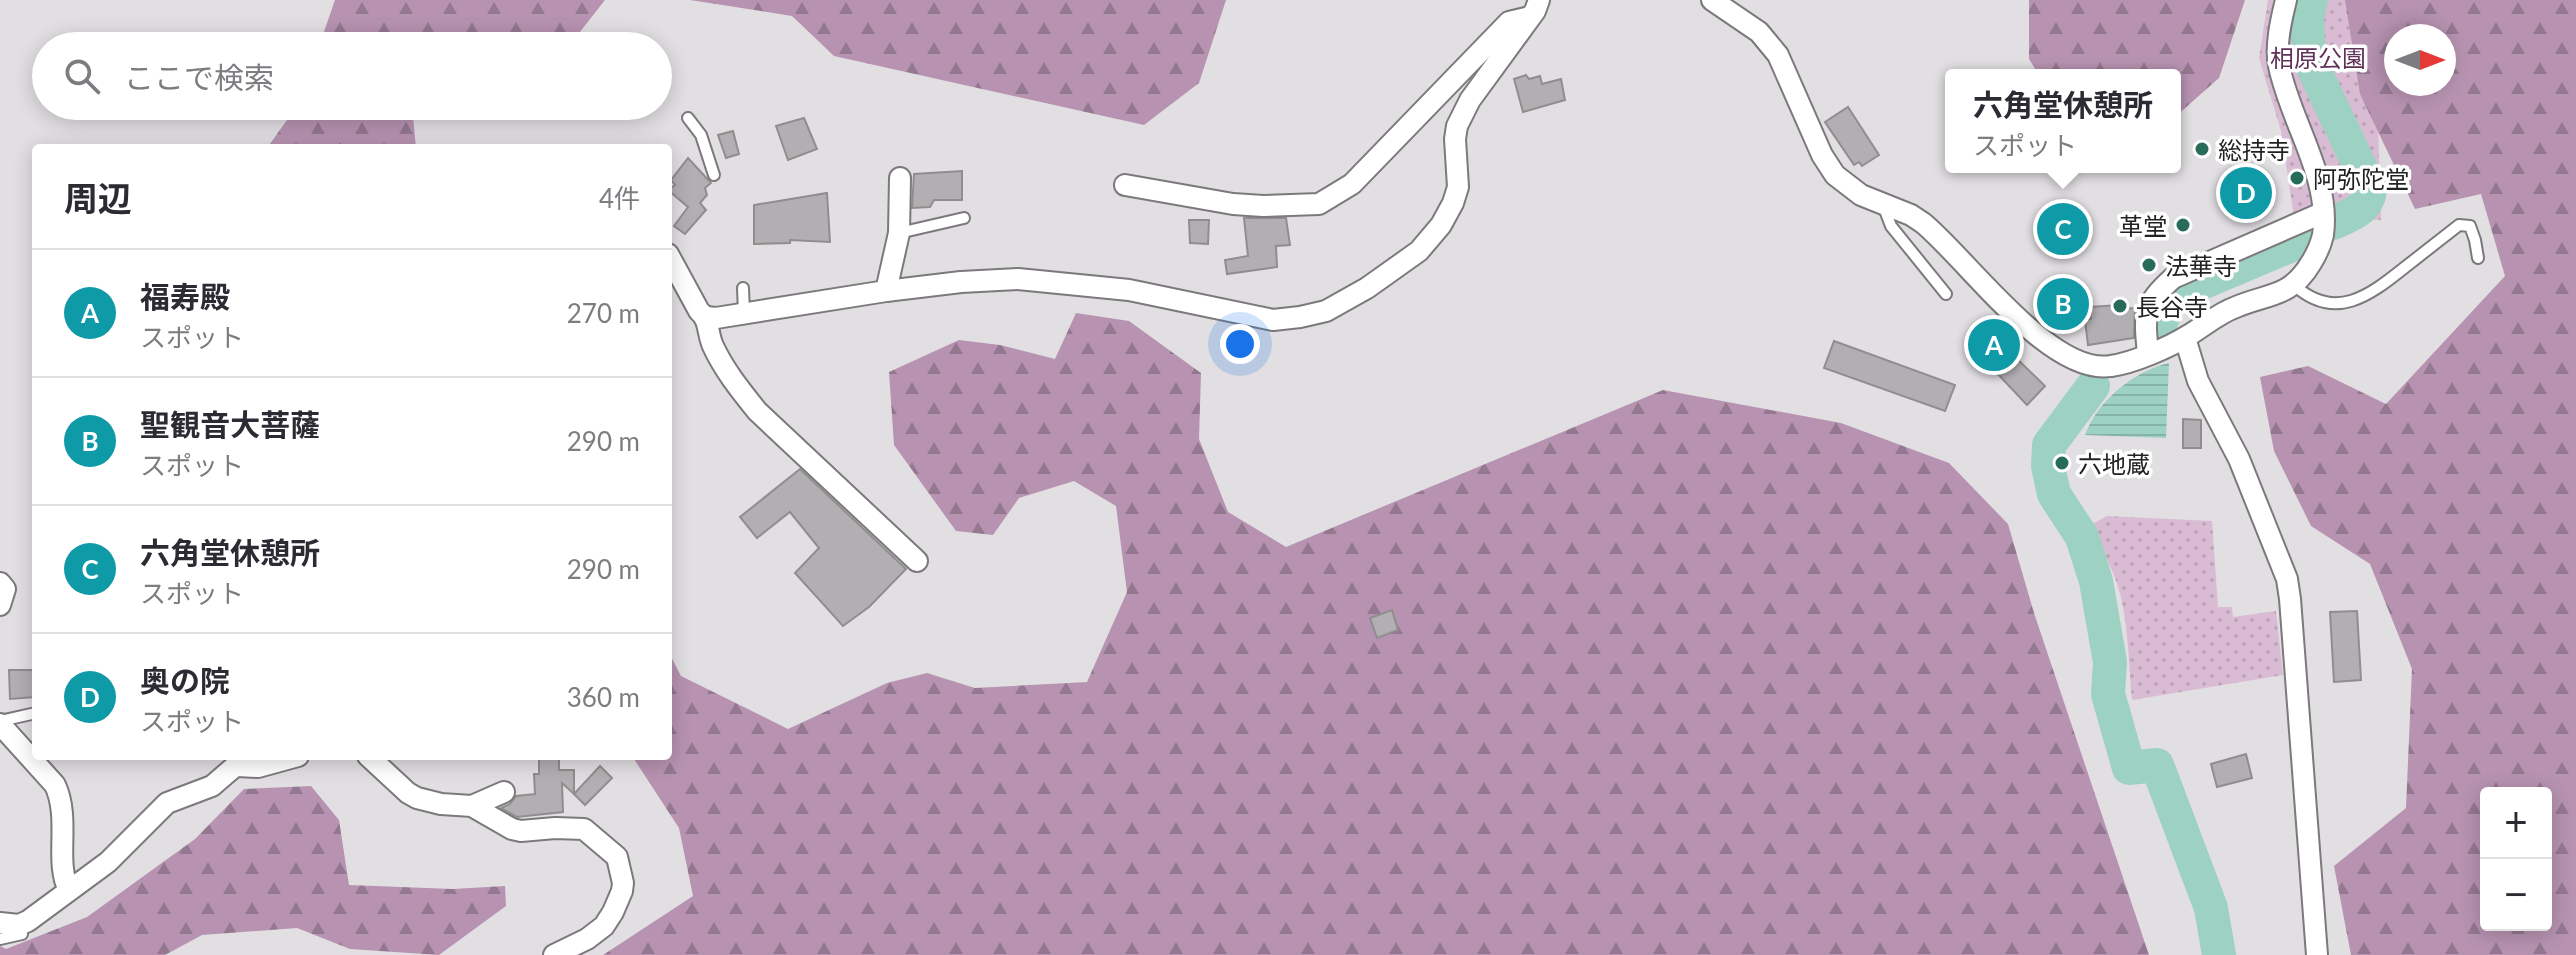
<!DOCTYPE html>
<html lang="ja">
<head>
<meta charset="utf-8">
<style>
	:root { --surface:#fff; --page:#f7f7f7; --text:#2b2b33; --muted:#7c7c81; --line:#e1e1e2; --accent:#0f766e }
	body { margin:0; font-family:Lato,"Noto Sans JP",sans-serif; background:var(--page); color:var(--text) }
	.controls { position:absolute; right:24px; bottom:24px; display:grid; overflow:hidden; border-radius:8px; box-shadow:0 4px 20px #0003 }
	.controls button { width:72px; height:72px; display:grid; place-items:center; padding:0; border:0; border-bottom:2px solid var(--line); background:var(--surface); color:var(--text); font:40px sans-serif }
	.compass { position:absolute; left:2384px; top:24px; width:72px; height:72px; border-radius:50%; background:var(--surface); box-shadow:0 4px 20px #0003; rotate:90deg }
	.you { position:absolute; left:1240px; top:344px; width:28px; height:28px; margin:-20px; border:6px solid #fff; border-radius:50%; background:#1a73e8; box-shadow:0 0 0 12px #1a73e833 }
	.badge { display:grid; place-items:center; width:52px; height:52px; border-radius:50%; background:var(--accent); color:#fff; font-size:26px; font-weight:700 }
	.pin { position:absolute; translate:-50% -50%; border:4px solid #fff; box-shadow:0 2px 8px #0006 }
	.popup { position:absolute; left:1945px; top:69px; width:236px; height:104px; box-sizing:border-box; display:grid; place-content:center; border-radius:8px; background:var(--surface); filter:drop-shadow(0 2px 6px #0005); font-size:26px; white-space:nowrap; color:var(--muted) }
	.popup b { font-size:30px; color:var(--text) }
	.popup::after { content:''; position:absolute; left:50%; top:100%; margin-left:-16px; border:16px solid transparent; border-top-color:var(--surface) }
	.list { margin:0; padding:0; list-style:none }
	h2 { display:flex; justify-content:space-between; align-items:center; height:104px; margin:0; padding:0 32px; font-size:34px }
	h2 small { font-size:26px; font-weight:400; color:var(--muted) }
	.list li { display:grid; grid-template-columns:52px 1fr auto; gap:24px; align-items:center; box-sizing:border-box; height:128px; padding:0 32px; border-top:2px solid var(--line) }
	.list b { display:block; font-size:30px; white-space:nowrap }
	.list p { margin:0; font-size:26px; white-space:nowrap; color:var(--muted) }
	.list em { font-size:26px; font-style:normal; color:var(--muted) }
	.icon { flex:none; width:44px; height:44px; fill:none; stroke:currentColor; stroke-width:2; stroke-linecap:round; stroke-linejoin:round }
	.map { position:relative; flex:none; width:2576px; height:955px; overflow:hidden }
	.search { position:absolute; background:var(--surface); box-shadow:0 4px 20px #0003; left:32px; top:32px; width:640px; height:88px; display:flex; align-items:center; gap:20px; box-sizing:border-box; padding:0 28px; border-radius:44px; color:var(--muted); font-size:30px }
	.panel { position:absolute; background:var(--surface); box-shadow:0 4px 20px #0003; left:32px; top:144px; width:640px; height:616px; border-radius:8px }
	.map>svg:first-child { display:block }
</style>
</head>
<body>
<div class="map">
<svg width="2576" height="955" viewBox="0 0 2576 955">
	<defs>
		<pattern id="green-dots" width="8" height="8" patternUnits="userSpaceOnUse" patternTransform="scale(2)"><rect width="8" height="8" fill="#d9bcd3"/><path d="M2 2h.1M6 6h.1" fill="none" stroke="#baa1b5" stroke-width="1.8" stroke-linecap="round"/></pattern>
		<pattern id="forest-firs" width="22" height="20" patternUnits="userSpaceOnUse" patternTransform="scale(2)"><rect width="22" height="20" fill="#b793b1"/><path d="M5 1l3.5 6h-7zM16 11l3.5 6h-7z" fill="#947890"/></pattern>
		<pattern id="water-rules" width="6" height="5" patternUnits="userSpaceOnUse" patternTransform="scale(2)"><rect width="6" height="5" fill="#9dd1c2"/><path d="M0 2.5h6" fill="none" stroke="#87b3a6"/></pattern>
	</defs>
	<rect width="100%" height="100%" fill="#e2dfe2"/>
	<g fill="url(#green-dots)">
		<path d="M2268 0H2374L2381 220 2294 217 2281 131 2259 58Z"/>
		<path d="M2107 516 2212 521 2218 607H2232L2233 617 2276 611 2283 675 2132 700C2128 660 2129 613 2114 575 2107 557 2095 543 2092 524Z"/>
	</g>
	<g fill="url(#forest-firs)" fill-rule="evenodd">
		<path d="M335 0H605L569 46H319Z"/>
		<path d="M690 0H1226L1199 83 1144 125 834 56 792 16Z"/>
		<path d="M2029 0H2245L2219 78 2175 117V75H2039L2029 59Z"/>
		<path d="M2345 0H2576V955H2351L2334 866 2406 808 2412 669 2370 564 2311 526 2274 451 2260 377 2308 366 2386 404 2505 276 2481 194 2415 209 2360 94ZM2444 36V84H2396V36ZM2546 793V925H2486V793Z"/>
		<path d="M297 106H412L416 148H267Z"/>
		<path d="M1076 313 1129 321 1201 373 1199 439 1228 512 1286 547 1663 390 1841 423 1949 463 2008 524 2034 613 2149 955H603L693 896 679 828 632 756H668V651L681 676 788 729 887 683 927 673 975 688 1087 682 1127 592 1116 506 1074 481 1019 498 993 535 956 531 894 445 889 372 959 340 1000 345 1055 359Z"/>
		<path d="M311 786 339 820 349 885 453 889 505 886 506 906 439 955 350 949 297 928 202 935 165 955H0V946L6 949 87 917 195 839 244 789Z"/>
	</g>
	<path fill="url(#water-rules)" d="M2169 363 2166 438 2085 435C2097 401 2134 371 2169 363Z"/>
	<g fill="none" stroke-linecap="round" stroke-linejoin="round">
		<g stroke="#9dd1c2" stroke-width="34">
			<path d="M2311 0 2307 17 2309 59 2370 188C2369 210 2350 215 2333 223"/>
			<path d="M2155 335 2173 295 2299 242"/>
			<path d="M2093 386 2049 445 2048 466 2054 494 2082 537 2096 581 2110 662 2108 694 2129 768 2157 765 2211 908 2219 955"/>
		</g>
	</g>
	<g fill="#b2afb2" stroke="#908d8f" stroke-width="2">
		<path d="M1526 75 1529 79 1540 76 1542 84 1561 79 1565 100 1523 112 1514 79Z"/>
		<path d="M1848 107 1879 155 1862 166 1859 162 1854 165 1825 122Z"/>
		<path d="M804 118 817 149 788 160 776 126Z"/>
		<path d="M733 131 739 154 726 158 718 135Z"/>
		<path d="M688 158 711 183 705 188 707 195 700 203 706 210 685 234 674 226 688 207 668 190 675 185 671 180Z"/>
		<path d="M962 171V200H934L930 207 912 208 914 174Z"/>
		<path d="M827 193 830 242 790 240V243L754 244V205Z"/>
		<path d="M1244 218H1286L1290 245 1276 246 1277 267 1227 274 1225 260 1248 256Z"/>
		<path d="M1189 220H1209L1208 244 1190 243Z"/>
		<path d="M2119 305V309L2135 308 2134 338 2088 345 2085 320 2091 319 2090 307Z"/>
		<path d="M1980 330 2009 332 2008 350 2045 386 2027 405 1979 354Z"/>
		<path d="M1834 341 1955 385 1945 411 1824 368Z"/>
		<path d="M2183 419 2201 420V448H2183Z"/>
		<path d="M800 469 906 569 869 607 843 626 795 573 819 548 790 512 757 538 740 517Z"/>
		<path d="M1392 610 1398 630 1377 638 1370 618Z"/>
		<path d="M2357 611 2361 680 2334 682 2330 612Z"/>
		<path d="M9 670H35V697L10 699Z"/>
		<path d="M2246 754 2252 778 2217 787 2211 764Z"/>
		<path d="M539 756H559V770H574V794L562 783 563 812 517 817 501 808 510 804 516 796 535 794 534 774H539Z"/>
		<path d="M600 766 612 778 585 805 574 794Z"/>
	</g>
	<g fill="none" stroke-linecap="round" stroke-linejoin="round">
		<g stroke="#7b797b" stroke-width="14">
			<g id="service">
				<path d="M688 118 701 135 714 175"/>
				<path d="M1883 205 1891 226 1946 294"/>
				<path d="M899 233 964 218"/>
				<path d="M2294 285C2335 322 2369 296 2404 268 2423 253 2441 239 2459 225L2470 226 2475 240 2478 258"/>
				<path d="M743 288 744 314"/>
				<path d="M1995 325 2021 324"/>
				<path d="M0 721 36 713"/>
				<path d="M0 939 22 934"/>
			</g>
		</g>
		<g stroke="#7b797b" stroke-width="24">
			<g id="minor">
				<path d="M1712 0 1759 32 1778 55 1822 155 1835 175 1861 195 1911 215 1923 223C1967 259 2050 376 2111 366 2133 363 2170 347 2189 335 2204 326 2219 313 2236 307 2269 293 2290 298 2311 263 2316 255 2321 244 2323 235 2331 177 2290 121 2279 66 2275 46 2281 20 2286 0"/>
				<path d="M1125 185 1233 204 1263 206 1319 204 1352 184 1509 22 1530 17"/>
				<path d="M668 254 699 311C710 320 707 333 713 346 724 370 741 391 757 411L917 561"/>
				<path d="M886 291 899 233 900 178"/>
				<path d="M706 317 716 318 886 291 961 282 1018 279 1129 290 1273 320 1300 317 1326 311 1367 288 1419 251 1441 225 1453 203 1458 187 1455 139 1457 126 1470 100 1535 11 1539 0"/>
				<path d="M2185 338 2198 381 2239 459 2287 579 2290 599 2317 955"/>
				<path d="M2148 354C2144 314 2143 305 2173 278L2322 213"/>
				<path d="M0 583 5 589 0 605"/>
				<path d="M0 724 55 785C71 819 54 862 69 890"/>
				<path d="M368 756 408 793 417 798 441 804 472 806 512 829 521 831 555 828 584 829 617 857 623 883 622 891 613 912 604 926 587 939 554 955"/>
				<path d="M237 766 258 767 298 756"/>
				<path d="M472 806 504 792"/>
				<path d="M0 923 19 925 28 921 108 862 167 803 212 786 247 756"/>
			</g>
		</g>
		<use href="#service" stroke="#fff" stroke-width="10"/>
		<use href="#minor" stroke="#fff" stroke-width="20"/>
	</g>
	<g fill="#286b5b" stroke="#fff" stroke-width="3">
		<circle cx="2202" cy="149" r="8"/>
		<circle cx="2297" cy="178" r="8"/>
		<circle cx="2183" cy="225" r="8"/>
		<circle cx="2149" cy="265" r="8"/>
		<circle cx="2120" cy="306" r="8"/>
		<circle cx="2062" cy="463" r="8"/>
	</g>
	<g text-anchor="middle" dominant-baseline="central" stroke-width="7" stroke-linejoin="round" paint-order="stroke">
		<g font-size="24" fill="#60325a" stroke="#fff">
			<text x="2318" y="57">相原公園</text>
		</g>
		<g font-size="24" fill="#232223" stroke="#fff" text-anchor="start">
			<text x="2218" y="149">総持寺</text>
			<text x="2313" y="178">阿弥陀堂</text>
			<text x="2167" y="225" text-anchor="end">革堂</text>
			<text x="2165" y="265">法華寺</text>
			<text x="2136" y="306">長谷寺</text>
			<text x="2078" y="463">六地蔵</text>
		</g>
	</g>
</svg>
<div class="controls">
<button>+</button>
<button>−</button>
</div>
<svg class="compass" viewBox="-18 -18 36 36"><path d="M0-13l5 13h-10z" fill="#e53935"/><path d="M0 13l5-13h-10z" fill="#7c7c81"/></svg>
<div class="you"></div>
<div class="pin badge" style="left:1994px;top:345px;background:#0f9aa8">A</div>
<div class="pin badge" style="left:2063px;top:304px;background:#0f9aa8">B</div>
<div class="pin badge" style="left:2063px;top:229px;background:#0f9aa8">C</div>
<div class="popup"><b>六角堂休憩所</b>スポット</div>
<div class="pin badge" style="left:2246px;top:193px;background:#0f9aa8">D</div>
<div class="search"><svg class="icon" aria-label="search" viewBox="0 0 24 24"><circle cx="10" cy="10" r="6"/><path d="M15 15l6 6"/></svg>ここで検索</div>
<section class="panel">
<h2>周辺<small>4件</small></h2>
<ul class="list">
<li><span class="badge" style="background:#0f9aa8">A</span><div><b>福寿殿</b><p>スポット</p></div><em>270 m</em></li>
<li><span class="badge" style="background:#0f9aa8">B</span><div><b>聖観音大菩薩</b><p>スポット</p></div><em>290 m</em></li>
<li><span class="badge" style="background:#0f9aa8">C</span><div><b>六角堂休憩所</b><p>スポット</p></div><em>290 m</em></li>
<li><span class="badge" style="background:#0f9aa8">D</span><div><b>奥の院</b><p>スポット</p></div><em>360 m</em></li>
</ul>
</section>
</div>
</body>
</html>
